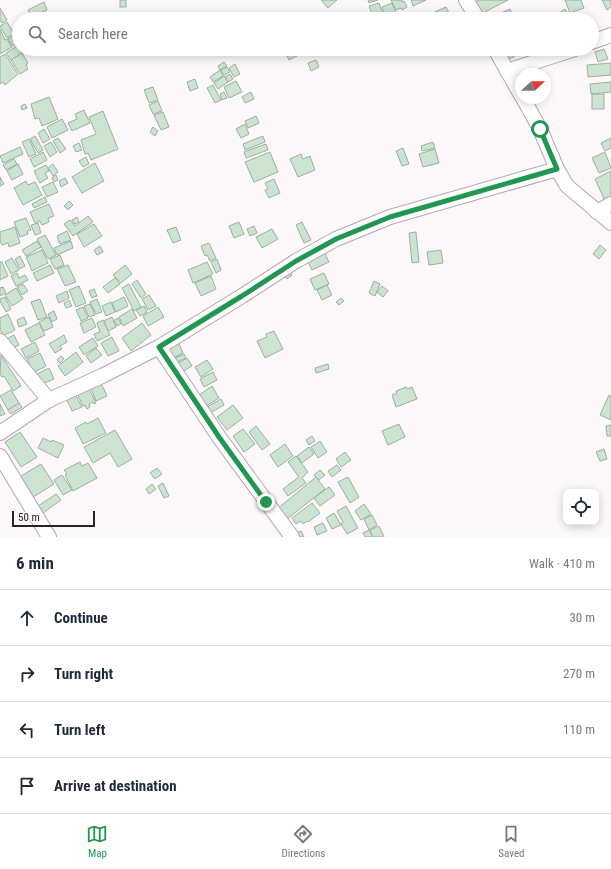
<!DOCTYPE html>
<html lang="en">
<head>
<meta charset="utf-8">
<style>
	:root { --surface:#fff; --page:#f6f6f7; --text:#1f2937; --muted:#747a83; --line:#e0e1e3; --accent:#219652 }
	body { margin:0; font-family:"Roboto Condensed",sans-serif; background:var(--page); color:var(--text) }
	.controls { position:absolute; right:12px; bottom:12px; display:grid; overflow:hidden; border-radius:8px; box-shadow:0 2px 10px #0003 }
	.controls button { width:36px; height:36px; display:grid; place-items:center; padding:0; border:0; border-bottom:1px solid var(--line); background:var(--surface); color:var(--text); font:20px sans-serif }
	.compass { position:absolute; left:515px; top:68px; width:36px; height:36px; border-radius:50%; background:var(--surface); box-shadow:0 2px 10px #0003; rotate:69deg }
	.scale { position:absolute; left:12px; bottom:10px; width:83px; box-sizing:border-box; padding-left:4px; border:2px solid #2a2227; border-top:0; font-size:11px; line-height:14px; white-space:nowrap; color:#2a2227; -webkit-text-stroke:3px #fcf8fa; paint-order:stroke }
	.stop { position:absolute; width:12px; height:12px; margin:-9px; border:3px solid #219652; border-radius:50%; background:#fff }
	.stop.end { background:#219652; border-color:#fff; box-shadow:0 1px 4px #0008 }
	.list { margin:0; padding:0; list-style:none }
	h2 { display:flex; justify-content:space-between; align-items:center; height:52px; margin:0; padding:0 16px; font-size:17px }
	h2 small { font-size:13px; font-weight:400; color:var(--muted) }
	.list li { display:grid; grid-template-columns:26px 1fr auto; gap:12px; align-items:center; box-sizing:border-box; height:56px; padding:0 16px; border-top:1px solid var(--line) }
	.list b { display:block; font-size:15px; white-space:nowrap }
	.list em { font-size:13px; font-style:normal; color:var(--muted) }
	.icon { flex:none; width:22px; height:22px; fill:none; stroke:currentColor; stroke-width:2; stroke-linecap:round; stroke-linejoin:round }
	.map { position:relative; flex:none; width:611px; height:537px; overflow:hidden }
	.search { position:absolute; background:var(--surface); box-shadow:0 2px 10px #0003; left:12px; right:12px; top:12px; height:44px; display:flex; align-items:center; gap:10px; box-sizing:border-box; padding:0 14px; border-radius:22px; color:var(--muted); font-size:15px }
	.sheet { height:276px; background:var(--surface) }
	nav { display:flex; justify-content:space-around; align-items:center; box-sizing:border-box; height:56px; border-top:1px solid var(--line); background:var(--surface); font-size:11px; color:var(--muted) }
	nav a { display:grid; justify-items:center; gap:2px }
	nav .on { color:var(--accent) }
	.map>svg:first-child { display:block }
</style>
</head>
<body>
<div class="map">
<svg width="611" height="537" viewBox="0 0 611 537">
	<rect width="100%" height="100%" fill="#fcf8fa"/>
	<g fill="#cde3d2" stroke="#9bb0a0">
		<rect x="120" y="0" width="6" height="7"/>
		<path d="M321 0H337L328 8Z"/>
		<path d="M368 0H378L369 3Z"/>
		<path d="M391 0H402V2L404 1 407 7 402 10 401 8 396 10Z"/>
		<path d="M411 0H426L413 6Z"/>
		<path d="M479 0H508L479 15 473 3Z"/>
		<path d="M565 0H581L584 8 570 13Z"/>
		<path d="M602 0H611V7L607 10Z"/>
		<path d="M44 2 47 10 32 17 28 10Z"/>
		<path d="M379 3 385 19H374L369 6Z"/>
		<path d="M392 3 396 13 386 17 382 7Z"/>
		<path d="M446 7 452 19H439L435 12Z"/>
		<path d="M0 8 7 20 2 23 0 20Z"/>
		<path d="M510 9 514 19H489V18Z"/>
		<path d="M565 9 570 19H563L559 13Z"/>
		<path d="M323 13 326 17 321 19 319 16Z"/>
		<path d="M355 13 357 17 353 19 351 15Z"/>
		<path d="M7 22 14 34 7 38 0 26Z"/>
		<path d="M0 29 5 40 7 39 12 47 0 54Z"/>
		<path d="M15 35 19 42 13 46 8 39Z"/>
		<path d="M17 46 22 53 11 60 6 53Z"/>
		<path d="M284 49H294L297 56 289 60Z"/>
		<path d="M450 49H462L452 53Z"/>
		<path d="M503 49H511L515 56 508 60Z"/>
		<path d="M604 49 608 59 598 62 595 52Z"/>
		<path d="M22 53 28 63 26 65 28 69 20 74 11 60Z"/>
		<path d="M5 54 18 74 5 85 3 82 0 84V57Z"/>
		<path d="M316 60 319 67 311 71 308 63Z"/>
		<path d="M224 62 227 66 220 70 218 66Z"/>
		<path d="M611 63V75L588 77 587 65Z"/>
		<path d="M235 64 240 74 234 77 229 68Z"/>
		<path d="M227 67 230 72 224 75 221 70Z"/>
		<path d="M220 70 223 76 213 82 210 77Z"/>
		<path d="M534 70 537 74H528Z"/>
		<path d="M230 74 233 79 228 82 225 77Z"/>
		<path d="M224 76 228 82 218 89 214 83Z"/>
		<path d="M195 79 198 88 190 91 187 82Z"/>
		<path d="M236 81 242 92 229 98 224 87Z"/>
		<path d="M611 82V92L591 94 590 84Z"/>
		<path d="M213 85 221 100 215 103 207 88Z"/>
		<path d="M153 87 158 100 149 103 144 90Z"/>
		<path d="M224 92 227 98 222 100 220 94Z"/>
		<path d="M251 92 254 99 245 103 242 97Z"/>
		<rect x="592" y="94" width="12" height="15"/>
		<path d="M49 97 58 119 42 126 39 118 35 119 31 104Z"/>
		<path d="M158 101 162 111 153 114 149 105Z"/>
		<path d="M25 104 27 108 22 110 21 106Z"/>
		<path d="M84 110 90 123 72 131 68 123 77 119 75 114Z"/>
		<path d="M103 111 118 149 91 160 88 153 85 154 81 140 96 134 89 117Z"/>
		<path d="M163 112 169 127 161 130 154 115Z"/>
		<path d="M256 116 259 123 248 128 245 121Z"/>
		<path d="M62 119 68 130 52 138 47 127Z"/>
		<path d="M245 124 249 134 241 138 236 129Z"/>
		<path d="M153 127 158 131 155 136 150 132Z"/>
		<path d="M44 129 50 139 43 143 38 133Z"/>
		<path d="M35 136 43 150 38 153 30 139Z"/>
		<path d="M263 136 265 142 245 150 243 144Z"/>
		<path d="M58 138 66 149 60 153 53 141Z"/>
		<path d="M611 138V148L605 151 601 143Z"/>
		<path d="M29 139 36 154 29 157 22 142Z"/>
		<path d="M51 142 57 152 50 157 44 146Z"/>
		<path d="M433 142 435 148 422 151 421 146Z"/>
		<path d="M79 143 82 150 76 152 73 146Z"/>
		<path d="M266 144 268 150 246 158 244 152Z"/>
		<path d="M20 147 23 154 3 163 0 156Z"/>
		<path d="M403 148 409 164 402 166 396 151Z"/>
		<path d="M435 149 439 163 423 167 419 154Z"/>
		<path d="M43 152 47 160 34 167 30 159Z"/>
		<path d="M270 152 278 172 254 182 245 162Z"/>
		<path d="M605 152 611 168 599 173 592 158Z"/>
		<path d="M301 154 303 159 310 156 315 170 298 177 290 159Z"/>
		<path d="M86 157 89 164 83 167 79 161Z"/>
		<path d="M14 159 17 164 6 170 3 165Z"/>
		<path d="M95 163 104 181 82 193 72 177Z"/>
		<path d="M18 164 23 174 12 180 7 171Z"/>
		<path d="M53 164 58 172 53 176 48 168Z"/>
		<path d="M46 165 49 171 45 173 48 178 40 183 34 171Z"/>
		<path d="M611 171V198L605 201 595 179Z"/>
		<path d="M56 175 58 180 54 182 52 178Z"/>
		<path d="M0 177 4 184 0 186Z"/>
		<path d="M65 178 68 183 61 187 59 181Z"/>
		<path d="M274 179 280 193 269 198 265 190 268 189 265 183Z"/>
		<path d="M26 181 28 185 35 182 42 195 23 205 14 188Z"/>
		<path d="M53 182 58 192 47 197 42 187Z"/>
		<path d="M45 197 47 202 34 208 32 204Z"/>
		<path d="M69 201 73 205 68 210 64 206Z"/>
		<path d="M49 204 54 216 48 218 49 222 42 225 40 221 35 223 30 212Z"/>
		<path d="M88 216 93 222 73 236 64 224 70 220 75 226Z"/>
		<path d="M77 217 79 222 74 224 72 220Z"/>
		<path d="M26 218 31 230 27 231 28 234 20 237 14 222Z"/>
		<path d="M239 222 244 234 234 238 229 226Z"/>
		<path d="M302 222 311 240 304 243 296 225Z"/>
		<path d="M38 223 41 233 35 235 31 225Z"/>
		<path d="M94 224 102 236 84 247 77 234Z"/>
		<path d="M254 226 257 233 250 236 247 229Z"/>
		<path d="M15 227 20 243 9 247 8 243 2 245 0 241V232Z"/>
		<path d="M176 227 181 240 173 243 167 230Z"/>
		<path d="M272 229 278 239 262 248 256 237Z"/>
		<path d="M67 231 71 240 60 244 57 236Z"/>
		<path d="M416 232 419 262 412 263 409 233Z"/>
		<path d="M45 235 56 255 48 259 37 239Z"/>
		<path d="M37 241 41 247 26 256 22 250Z"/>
		<path d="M71 241 73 248 57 255 54 248Z"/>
		<path d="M209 243 216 258 210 261 207 255 205 256 201 246Z"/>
		<path d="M600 245 606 250 599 259 593 254Z"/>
		<path d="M100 246 103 252 97 255 94 250Z"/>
		<path d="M42 250 48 263 32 271 26 257Z"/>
		<path d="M441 250 443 263 429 265 427 252Z"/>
		<path d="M324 252 329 262 312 270 307 260Z"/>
		<path d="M60 255 64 265 55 269 50 259Z"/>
		<path d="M20 256 25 266 20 269 15 259Z"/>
		<path d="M12 258 19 270 11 274 5 262Z"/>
		<path d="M217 259 221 270 216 273 211 262Z"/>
		<path d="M0 262H2L8 276 0 280Z"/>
		<path d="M207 262 213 274 193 283 188 270Z"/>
		<path d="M50 265 54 273 37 281 33 273Z"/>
		<path d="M68 265 76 282 65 286 57 269Z"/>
		<path d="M125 265 132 274 121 283 113 275Z"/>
		<path d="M288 270 292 275 287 279 283 273Z"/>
		<path d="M17 273 19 278 25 275 28 280 16 286 11 276Z"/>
		<path d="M324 273 329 284 315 290 310 279Z"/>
		<path d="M211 276 216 289 201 296 195 283Z"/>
		<path d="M115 278 120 284 108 293 103 287Z"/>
		<path d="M137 280 146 294 141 298 132 284Z"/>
		<path d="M374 281 380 284 375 296 369 293Z"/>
		<path d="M23 284 28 291 22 295 17 287Z"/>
		<path d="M129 284 141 307 134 311 122 288Z"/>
		<path d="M327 285 332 295 322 300 317 290Z"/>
		<path d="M79 286 86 303 76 307 69 290Z"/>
		<path d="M382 286 388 291 383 297 377 292Z"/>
		<path d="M3 287 6 293 0 296V288Z"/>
		<path d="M16 288 23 299 12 306 5 295Z"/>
		<path d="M94 289 97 296 92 298 89 291Z"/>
		<path d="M67 291 69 298 59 303 56 296Z"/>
		<path d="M149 295 156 306 148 310 142 299Z"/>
		<path d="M5 297 11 309 6 312 0 301V299Z"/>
		<path d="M124 297 128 306 116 312 112 303Z"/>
		<path d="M341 298 344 301 339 305 336 302Z"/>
		<path d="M40 299 47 317 38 320 31 302Z"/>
		<path d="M97 299 102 312 96 314 90 302Z"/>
		<path d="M69 300 72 306 66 308 64 303Z"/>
		<path d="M111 302 115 312 106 316 102 306Z"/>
		<path d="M90 304 95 315 89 317 84 306Z"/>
		<path d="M144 306 147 312 140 316 136 310Z"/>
		<path d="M83 307 88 318 81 321 76 310Z"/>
		<path d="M158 307 164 317 148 326 143 316Z"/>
		<path d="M132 309 137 318 123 326 119 317Z"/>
		<path d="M54 311 57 319 52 322 48 314Z"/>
		<path d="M8 314 15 330 3 336 0 329V318Z"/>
		<path d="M24 317 27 324 19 327 17 320Z"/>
		<path d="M49 317 53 327 44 331 39 322Z"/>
		<path d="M112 317 116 327 108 331 104 321Z"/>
		<path d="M92 318 96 327 84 333 80 323Z"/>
		<path d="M118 318 121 324 117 326 114 320Z"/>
		<path d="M103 320 110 335 97 341 94 334 100 332 97 323Z"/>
		<path d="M39 323 45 335 31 342 25 330Z"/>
		<path d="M142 323 151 335 131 351 122 338Z"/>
		<path d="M274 331 283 349 265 358 257 341 267 337 266 334Z"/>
		<path d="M14 335 19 345 11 349 6 339Z"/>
		<path d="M64 335 67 342 60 346 62 349 55 353 49 344Z"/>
		<path d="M112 337 119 351 108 356 101 343Z"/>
		<path d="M93 338 98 346 84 355 79 347Z"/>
		<path d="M177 339 183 353 170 360 163 346Z"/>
		<path d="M35 342 39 351 26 358 21 349Z"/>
		<path d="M96 348 102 355 91 363 86 356Z"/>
		<path d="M76 352 83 362 65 376 58 366Z"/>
		<path d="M40 353 46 366 33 373 27 359Z"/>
		<path d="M184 354 186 358 175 363 173 359Z"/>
		<path d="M1 355 21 386 13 391 4 376 2 377 0 374Z"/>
		<path d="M61 356 64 359 60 363 57 360Z"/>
		<path d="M187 358 192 366 179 374 174 366Z"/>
		<path d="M207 360 213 369 201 377 195 367Z"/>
		<path d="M328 364 329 369 316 373 315 368Z"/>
		<path d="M49 368 54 379 42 384 37 374Z"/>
		<path d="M213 372 217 380 204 387 200 379Z"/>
		<path d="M101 383 107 396 96 401 91 388Z"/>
		<path d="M212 386 219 398 206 406 199 395Z"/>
		<path d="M88 387 96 403 94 404 93 402 89 404 90 407 87 409 85 405 83 406 77 393Z"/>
		<path d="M406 387 407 389 412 387 417 399 396 407 392 395 397 393 396 391Z"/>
		<path d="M11 390 19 403 8 410 0 396Z"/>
		<path d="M75 394 82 407 72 411 66 398Z"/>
		<path d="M609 395 611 396V420L600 415Z"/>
		<path d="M221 399 224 405 210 413 207 407Z"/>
		<path d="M19 403 22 407 11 414 8 410Z"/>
		<path d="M0 404 5 414 0 416Z"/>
		<path d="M233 405 243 418 227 430 217 417Z"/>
		<path d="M98 418 106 433 83 444 75 428 86 422 87 424Z"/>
		<path d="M399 424 405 437 388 445 382 431Z"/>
		<path d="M611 425V436H607L606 426Z"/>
		<path d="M256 426 270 444 262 450 249 432Z"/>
		<path d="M243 429 255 444 244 452 233 436Z"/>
		<path d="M115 430 132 459 118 467 110 453 93 463 84 447Z"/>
		<path d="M20 432 37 457 21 467 5 442Z"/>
		<path d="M312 436 315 441 309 445 306 440Z"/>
		<path d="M43 438 51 442 52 440 64 445 58 458 38 448Z"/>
		<path d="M320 441 327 452 318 458 311 447Z"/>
		<path d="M285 444 293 456 278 467 270 455Z"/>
		<path d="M309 447 314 454 302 463 297 456Z"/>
		<path d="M604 449 607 459 600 461 596 452Z"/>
		<path d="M345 452 351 460 341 467 336 459Z"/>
		<path d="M296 456 308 472 302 478 306 483 288 496 283 489 299 477 288 462Z"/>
		<path d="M80 462 82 466 88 463 97 478 73 491 65 475 67 474 64 470Z"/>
		<path d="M41 464 54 484 33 497 21 476Z"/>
		<path d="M337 465 341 470 332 477 328 471Z"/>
		<path d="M157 468 162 474 155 479 150 473Z"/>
		<path d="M320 470 325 475 319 480 314 475Z"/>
		<path d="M62 475 72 490 63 495 54 480Z"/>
		<path d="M316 477 325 489 286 520 277 509Z"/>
		<path d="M348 477 359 497 350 503 338 482Z"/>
		<path d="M163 483 169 496 164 498 158 486Z"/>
		<path d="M152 484 156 489 149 494 146 489Z"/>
		<path d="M329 487 335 495 320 506 314 498Z"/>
		<path d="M56 494 61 500 43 513 38 506Z"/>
		<path d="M312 503 320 513 308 522 307 521 303 524 301 521 296 524 292 518Z"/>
		<path d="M364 504 371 514 361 520 355 511Z"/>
		<path d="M346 506 358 528 347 534 341 524 343 522 337 511Z"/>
		<path d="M334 513 341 525 332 529 326 518Z"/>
		<path d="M372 515 377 525 369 530 364 519Z"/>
		<path d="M323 523 327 531 317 535 314 527Z"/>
		<path d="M379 526 384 537H373L370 530Z"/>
		<path d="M369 530 373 537H365L363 533Z"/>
		<path d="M301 531 304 537H296L295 534Z"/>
	</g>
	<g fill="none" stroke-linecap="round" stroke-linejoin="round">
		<g stroke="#b9a3b1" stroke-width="16">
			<g id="minor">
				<path d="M466 0 478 19"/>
				<path d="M592 42 611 35"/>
				<path d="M495 49 521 95"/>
				<path d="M507 71 575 49"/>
				<path d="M523 98 540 129 557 169 567 186 611 223"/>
				<path d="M597 212 611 204"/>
				<path d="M0 341 49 400"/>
				<path d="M159 347 219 437 292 537"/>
				<path d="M0 433 49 400 102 376 159 347 242 296 296 261 336 239 390 217 557 169"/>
				<path d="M0 456 49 537"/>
			</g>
		</g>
		<use href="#minor" stroke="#fff" stroke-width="14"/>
	</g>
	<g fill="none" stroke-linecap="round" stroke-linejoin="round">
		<path stroke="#219652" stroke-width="5" d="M266 502 219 437 159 347 242 296 296 261 336 239 390 217 557 169 540 129"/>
	</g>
</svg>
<div class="controls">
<button><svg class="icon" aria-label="locate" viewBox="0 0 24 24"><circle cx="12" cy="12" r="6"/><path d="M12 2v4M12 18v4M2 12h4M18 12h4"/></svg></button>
</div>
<svg class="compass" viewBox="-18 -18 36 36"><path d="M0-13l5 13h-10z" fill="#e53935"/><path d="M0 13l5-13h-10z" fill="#747a83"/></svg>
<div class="scale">50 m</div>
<div class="stop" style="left:540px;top:129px"></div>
<div class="stop end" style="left:266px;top:502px"></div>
<div class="search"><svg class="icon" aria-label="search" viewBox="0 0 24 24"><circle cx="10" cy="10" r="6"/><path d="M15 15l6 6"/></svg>Search here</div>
</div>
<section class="sheet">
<h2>6 min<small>Walk · 410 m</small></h2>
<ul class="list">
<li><svg class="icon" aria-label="ahead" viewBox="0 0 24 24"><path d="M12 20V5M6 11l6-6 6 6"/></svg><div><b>Continue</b></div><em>30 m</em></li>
<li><svg class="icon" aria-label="right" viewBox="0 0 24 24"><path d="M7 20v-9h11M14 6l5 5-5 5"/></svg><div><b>Turn right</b></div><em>270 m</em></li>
<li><svg class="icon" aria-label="left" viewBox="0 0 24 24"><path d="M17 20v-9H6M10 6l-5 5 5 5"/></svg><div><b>Turn left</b></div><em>110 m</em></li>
<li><svg class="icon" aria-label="arrive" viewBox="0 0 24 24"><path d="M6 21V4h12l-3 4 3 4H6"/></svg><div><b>Arrive at destination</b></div></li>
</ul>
</section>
<nav>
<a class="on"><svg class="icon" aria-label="map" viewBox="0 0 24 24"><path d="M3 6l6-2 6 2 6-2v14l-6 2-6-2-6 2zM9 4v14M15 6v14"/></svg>Map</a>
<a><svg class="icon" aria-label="directions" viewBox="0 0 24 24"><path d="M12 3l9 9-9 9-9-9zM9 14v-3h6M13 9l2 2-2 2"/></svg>Directions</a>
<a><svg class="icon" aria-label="saved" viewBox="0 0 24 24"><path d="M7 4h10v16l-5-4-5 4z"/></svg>Saved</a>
</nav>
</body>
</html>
